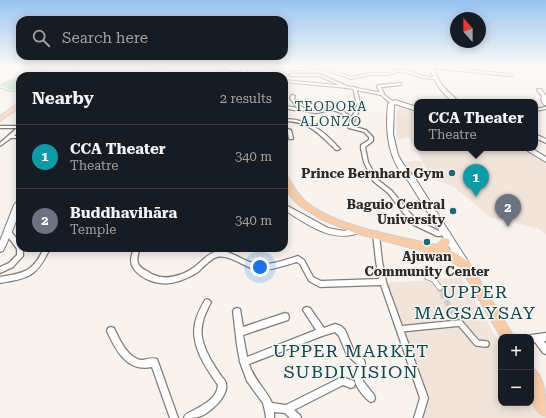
<!DOCTYPE html>
<html lang="en">
<head>
<meta charset="utf-8">
<style>
	:root { --surface:#171b24; --page:#20242c; --text:#f1f3f6; --muted:#9ea1a6; --line:#363941; --accent:#db2777 }
	body { margin:0; font-family:"Roboto Serif",serif; background:var(--page); color:var(--text) }
	.controls { position:absolute; right:12px; bottom:12px; display:grid; overflow:hidden; border-radius:8px; box-shadow:0 2px 10px #0003 }
	.controls button { width:36px; height:36px; display:grid; place-items:center; padding:0; border:0; border-bottom:1px solid var(--line); background:var(--surface); color:var(--text); font:20px sans-serif }
	.compass { position:absolute; left:450px; top:12px; width:36px; height:36px; border-radius:50%; background:var(--surface); box-shadow:0 2px 10px #0003; rotate:339deg }
	.you { position:absolute; left:260px; top:267px; width:14px; height:14px; margin:-10px; border:3px solid #fff; border-radius:50%; background:#1a73e8; box-shadow:0 0 0 6px #1a73e833 }
	.badge { display:grid; place-items:center; width:26px; height:26px; border-radius:50%; background:var(--accent); color:#fff; font-size:13px; font-weight:700 }
	.pin { position:absolute; translate:-50% -33px; filter:drop-shadow(0 1px 2px #0008) }
	.pin::after { content:''; position:absolute; top:21px; width:14px; height:12px; background:inherit; clip-path:polygon(0 0,100% 0,50% 100%) }
	.popup { position:absolute; left:414px; top:99px; width:124px; height:52px; box-sizing:border-box; display:grid; place-content:center; border-radius:8px; background:var(--surface); filter:drop-shadow(0 1px 3px #0005); font-size:13px; white-space:nowrap; color:var(--muted) }
	.popup b { font-size:15px; color:var(--text) }
	.popup::after { content:''; position:absolute; left:50%; top:100%; margin-left:-8px; border:8px solid transparent; border-top-color:var(--surface) }
	.list { margin:0; padding:0; list-style:none }
	h2 { display:flex; justify-content:space-between; align-items:center; height:52px; margin:0; padding:0 16px; font-size:17px }
	h2 small { font-size:13px; font-weight:400; color:var(--muted) }
	.list li { display:grid; grid-template-columns:26px 1fr auto; gap:12px; align-items:center; box-sizing:border-box; height:64px; padding:0 16px; border-top:1px solid var(--line) }
	.list b { display:block; font-size:15px; white-space:nowrap }
	.list p { margin:0; font-size:13px; white-space:nowrap; color:var(--muted) }
	.list em { font-size:13px; font-style:normal; color:var(--muted) }
	.icon { flex:none; width:22px; height:22px; fill:none; stroke:currentColor; stroke-width:2; stroke-linecap:round; stroke-linejoin:round }
	.map { position:relative; flex:none; width:546px; height:418px; overflow:hidden }
	.search { position:absolute; background:var(--surface); box-shadow:0 2px 10px #0003; left:16px; top:16px; width:272px; height:44px; display:flex; align-items:center; gap:10px; box-sizing:border-box; padding:0 14px; border-radius:12px; color:var(--muted); font-size:15px }
	.panel { position:absolute; background:var(--surface); box-shadow:0 2px 10px #0003; left:16px; top:72px; width:272px; height:180px; border-radius:12px }
	.map>svg:first-child { display:block }
</style>
</head>
<body>
<div class="map">
<svg width="546" height="418" viewBox="0 0 546 418">
	<rect width="100%" height="100%" fill="#f8f3ee"/>
	<g fill="#f0e4db">
		<path d="M215 66 227 72H234L239 76H200L199 72H205L204 69Z"/>
		<path d="M398 107 417 112V148H524L546 161V234L537 228 491 218 453 186 432 179 409 137 397 140 396 129 397 108Z"/>
		<path d="M420 161 429 177 415 178 405 162Z"/>
		<path d="M461 278 501 345V403H531V396L544 418H422L427 398 385 283Z"/>
	</g>
	<path fill="#a2dbb6" d="M20 76V88L10 90 0 85 5 81Z"/>
	<g fill="none" stroke-linecap="round" stroke-linejoin="round">
		<g stroke="#92a4bd" stroke-width="1">
			<path d="M31 76 24 72 34 66"/>
			<path d="M0 88 8 91H20"/>
		</g>
		<path fill="#bed9fd" fill-rule="evenodd" d="M472 66H545L546 67V69L528 67 505 69Z"/>
		<path stroke="#cfcbc6" stroke-width="4.5" stroke-dasharray="4.5 2" stroke-linecap="butt" d="M440 288 443 294"/>
		<path stroke="#cfcbc6" stroke-width="5.5" stroke-dasharray="5.5 3" stroke-linecap="butt" d="M442 293 451 310 460 323"/>
		<g stroke="#827d79" stroke-width="6">
			<path id="pedestrian-far1" d="M427 277 433 279 440 288"/>
		</g>
		<g stroke="#827d79" stroke-width="8">
			<path id="pedestrian" d="M400 329 460 323 477 343 486 344"/>
		</g>
		<g stroke="#827d79" stroke-width="2.5">
			<g id="minor">
				<path d="M8 66H11L12 67 10 68Z"/>
				<path d="M34 66H38L54 76H50Z"/>
				<path d="M158 66H165L152 70 150 69Z"/>
				<path d="M216 66H220L228 71 251 74 253 75 251 76 226 73Z"/>
				<path d="M431 66 510 74 512 75 510 76 432 68H431Z"/>
				<path d="M290 74H319L349 87 346 88 319 76H291L289 75Z"/>
				<path d="M400 83H401V85L381 87 384 94 382 95 380 94 377 86 379 85Z"/>
				<path d="M353 87 356 88 361 106 352 126 366 130 373 137V141L365 147 368 162 377 179 392 191 416 220 441 232 442 234 441 236H437L412 224 388 193 373 181 364 162 361 149V145L369 140V137L364 132 349 128 348 127 351 119 339 112 332 110 316 113 309 112 302 110H294L284 108V106H285L298 108 295 105 290 98 292 95H293L295 96 294 98C299 107 308 112 319 111 323 110 327 108 331 108 339 108 346 113 352 117L357 106Z"/>
				<path d="M546 107V109L535 111V109Z"/>
				<path d="M284 119C309 119 324 131 340 149L338 150H336C319 134 309 121 284 121Z"/>
				<path d="M0 126H20V130L14 136H20V138H11L0 146V143L17 128H0Z"/>
				<path d="M284 128 291 130 293 138V139H289L288 132 284 130Z"/>
				<path d="M6 230H10L20 243V248H23V256L13 267 0 273V267L9 263 17 255V249L6 234 5 232Z"/>
				<path d="M374 232H378L379 234 382 261 386 282 428 398 422 418H414L420 398 381 285 320 287 309 281 300 264 297 262C285 265 271 271 258 270 245 268 230 254 217 257 210 259 204 267 198 272 192 276 185 279 179 281 173 283 166 284 160 283 149 282 131 273 131 260 131 256 133 252 134 248H140C139 252 136 258 138 263 139 267 143 269 147 271 158 279 169 279 182 274 186 272 189 271 193 268 201 263 207 253 218 251 231 250 241 260 253 263 268 267 284 260 298 256L304 260 313 277 321 281 379 279 376 261 373 234Z"/>
				<path d="M44 248H50C37 276 30 278 0 283V277C24 273 33 272 44 248Z"/>
				<path d="M207 299 209 300 211 302C205 314 200 324 202 337 204 350 212 362 219 373 221 376 225 380 226 383 228 392 220 402 214 407 203 417 198 418 184 418 185 413 189 413 194 410 204 405 217 398 218 385 206 368 190 345 195 323 197 314 201 307 205 300Z"/>
				<path d="M307 307 310 308 324 328 335 324 341 326 345 330 353 349 364 360 365 363 363 381 374 395 375 398 374 401 371 402C366 400 356 387 355 381 354 376 356 369 357 364L347 355 339 336 335 332 322 336 249 364C254 380 265 388 272 403L286 405 342 377 354 381 355 384 354 387 351 388 343 385 294 410 300 415 301 418H290L285 413 274 412V418H266L265 411 263 403 247 381 240 362 237 345 233 311 234 309 237 308 240 309 243 327 285 313 288 314 289 317 288 320 243 335 247 357 316 330 303 310 304 308Z"/>
				<path d="M111 327 114 328C119 339 128 358 141 360 146 360 152 357 157 359L178 418H170L152 367C127 372 116 351 107 331L108 328Z"/>
				<path d="M546 333V341H544L546 344V354L543 353 535 342 531 343V337H528L531 335Z"/>
			</g>
		</g>
		<g stroke="#827d79" stroke-width="2">
			<g id="tertiary">
				<path d="M240 66H244L246 72 256 76H250L243 74Z"/>
				<path d="M266 66H273L280 69 321 67 351 77 370 73H389L397 70 409 71 423 76 434 77 436 78 434 79 422 78 408 73 397 72 389 75H370L351 79 321 69 280 71Z"/>
				<path d="M284 80 347 86 382 93 394 102 390 103 381 95 347 88 284 82Z"/>
				<path d="M537 89H541L546 96V105H544L541 100 542 96 537 90Z"/>
				<path d="M535 134 546 139V143L535 138Z"/>
				<path d="M18 200H20C20 217 10 236 3 251L0 252V241L14 205Z"/>
				<path d="M284 204 328 228 344 231 353 229 356 230 357 232 356 234C329 242 306 223 284 210Z"/>
			</g>
		</g>
		<g stroke="#827d79" stroke-width="2">
			<g id="secondary">
				<path d="M430 66H434C438 85 446 89 459 102H453C441 92 433 82 430 66Z"/>
				<path d="M395 100 417 107V111L395 104 394 105 393 134 398 155 403 164 415 178 467 260 469 263 467 266 464 267 461 266 409 182C388 161 385 133 388 104Z"/>
				<path d="M523 148H531L546 157V162Z"/>
			</g>
		</g>
		<g stroke="#d1d0d0" stroke-width="2">
			<g id="primary">
				<path d="M78 66H83C78 73 72 76 63 76Z"/>
				<path d="M20 102V107L0 121V116Z"/>
			</g>
		</g>
		<g stroke="#d1d0d0" stroke-width="2">
			<g id="trunk">
				<path d="M147 66 154 67V76H148L149 69Z"/>
				<path d="M284 175 287 176C292 185 297 193 305 201 335 227 397 236 436 245 441 243 441 237 448 239L450 242 447 248 468 261 514 337H501L460 267 442 256 355 233 321 219 300 206 292 198 284 187Z"/>
				<path d="M531 367C546 375 546 400 546 417 527 410 531 384 531 367Z"/>
			</g>
		</g>
		<use href="#pedestrian-far1" stroke="#fff" stroke-width="4.5"/>
		<use href="#pedestrian" stroke="#fff" stroke-width="5.5"/>
		<use href="#minor" fill="#fff" fill-rule="evenodd"/>
		<use href="#tertiary" fill="#fff" fill-rule="evenodd"/>
		<use href="#secondary" fill="#fff" fill-rule="evenodd"/>
		<use href="#primary" fill="#fad9be" fill-rule="evenodd"/>
		<use href="#trunk" fill="#f8cca8" fill-rule="evenodd"/>
	</g>
	<linearGradient id="sky" x2="0" y2="1"><stop stop-color="#97c3f0"/><stop offset="0.53" stop-color="#fcfaf7"/><stop offset="1" stop-color="#fcfaf7" stop-opacity="0"/></linearGradient>
	<rect width="546" height="125" fill="url(#sky)"/>
	<g fill="#206875" stroke="#f8f3ee" stroke-width="1.5">
		<circle cx="452" cy="173" r="4"/>
		<circle cx="453" cy="211" r="4"/>
		<circle cx="427" cy="242" r="4"/>
	</g>
	<g text-anchor="middle" dominant-baseline="central" stroke-width="3" stroke-linejoin="round" paint-order="stroke">
		<g font-size="13" letter-spacing="1" fill="#0c4953" stroke="#f8f3ee">
			<text x="331" y="106">TEODORA<tspan x="331" dy="15">ALONZO</tspan></text>
		</g>
		<g font-size="13" font-weight="bold" fill="#2c2a28" stroke="#f8f3ee" text-anchor="end">
			<text x="444" y="173">Prince Bernhard Gym</text>
			<text x="445" y="204">Baguio Central<tspan x="445" dy="15">University</tspan></text>
			<text x="427" y="256" text-anchor="middle">Ajuwan<tspan x="427" dy="15">Community Center</tspan></text>
		</g>
		<g font-size="18" letter-spacing="1" fill="#0c4953" stroke="#f8f3ee">
			<text x="475" y="291">UPPER<tspan x="475" dy="21">MAGSAYSAY</tspan></text>
			<text x="351" y="350">UPPER MARKET<tspan x="351" dy="21">SUBDIVISION</tspan></text>
		</g>
	</g>
</svg>
<div class="controls">
<button>+</button>
<button>−</button>
</div>
<svg class="compass" viewBox="-18 -18 36 36"><path d="M0-13l5 13h-10z" fill="#e53935"/><path d="M0 13l5-13h-10z" fill="#9ea1a6"/></svg>
<div class="you"></div>
<div class="pin badge" style="left:476px;top:197px;background:#0f9aa8">1</div>
<div class="popup"><b>CCA Theater</b>Theatre</div>
<div class="pin badge" style="left:508px;top:227px;background:#6b7280">2</div>
<div class="search"><svg class="icon" aria-label="search" viewBox="0 0 24 24"><circle cx="10" cy="10" r="6"/><path d="M15 15l6 6"/></svg>Search here</div>
<section class="panel">
<h2>Nearby<small>2 results</small></h2>
<ul class="list">
<li><span class="badge" style="background:#0f9aa8">1</span><div><b>CCA Theater</b><p>Theatre</p></div><em>340 m</em></li>
<li><span class="badge" style="background:#6b7280">2</span><div><b>Buddhavihāra</b><p>Temple</p></div><em>340 m</em></li>
</ul>
</section>
</div>
</body>
</html>
